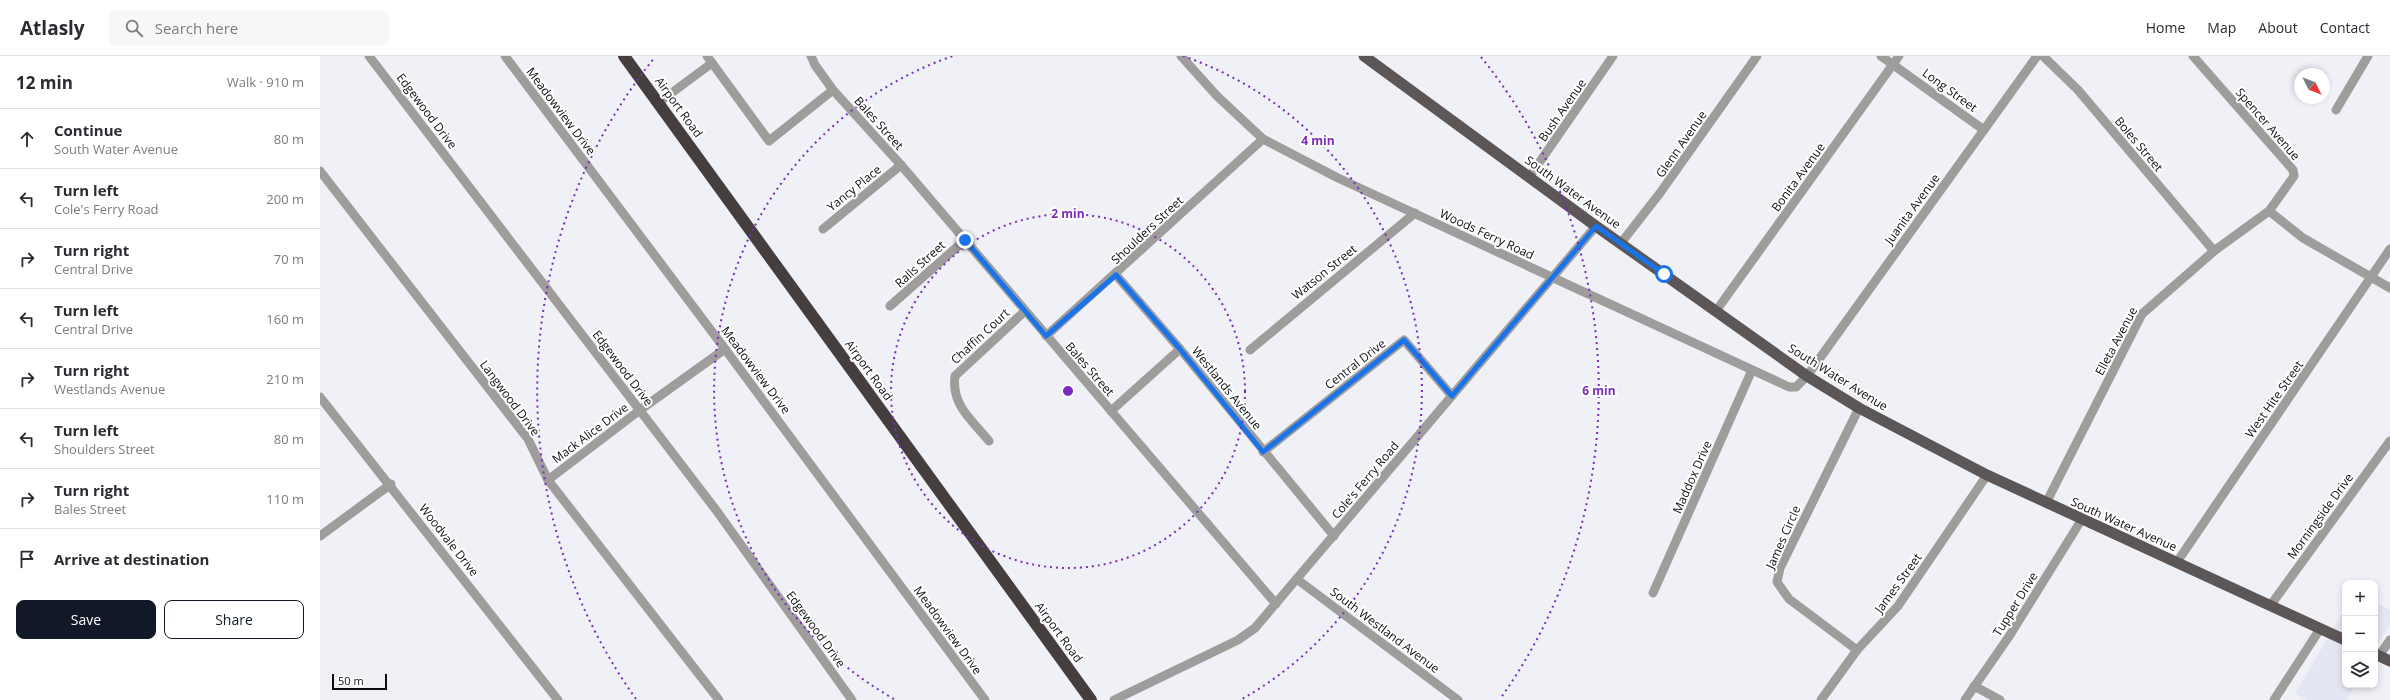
<!DOCTYPE html>
<html lang="en">
<head>
<meta charset="utf-8">
<style>
	:root { --surface:#fff; --page:#f7f7f7; --text:#2b2b33; --muted:#7c7c81; --line:#e1e1e2; --accent:#111827 }
	body { margin:0; font-family:"Open Sans",sans-serif; background:var(--page); color:var(--text) }
	.controls { position:absolute; right:12px; bottom:12px; display:grid; overflow:hidden; border-radius:8px; box-shadow:0 2px 6px #0003 }
	.controls button { width:36px; height:36px; display:grid; place-items:center; padding:0; border:0; border-bottom:1px solid var(--line); background:var(--surface); color:var(--text); font:20px sans-serif }
	.compass { position:absolute; left:1974px; top:12px; width:36px; height:36px; border-radius:50%; background:var(--surface); box-shadow:0 2px 6px #0003; rotate:132deg }
	.scale { position:absolute; left:12px; bottom:10px; width:55px; box-sizing:border-box; padding-left:4px; border:2px solid #0e0e11; border-top:0; font-size:11px; line-height:14px; white-space:nowrap; color:#0e0e11; -webkit-text-stroke:3px #fff; paint-order:stroke }
	.stop { position:absolute; width:12px; height:12px; margin:-9px; border:3px solid #1a73e8; border-radius:50%; background:#fff }
	.stop.end { background:#1a73e8; border-color:#fff; box-shadow:0 1px 4px #0008 }
	.list { margin:0; padding:0; list-style:none }
	h2 { display:flex; justify-content:space-between; align-items:center; height:52px; margin:0; padding:0 16px; font-size:17px }
	h2 small { font-size:13px; font-weight:400; color:var(--muted) }
	.list li { display:grid; grid-template-columns:26px 1fr auto; gap:12px; align-items:center; box-sizing:border-box; height:60px; padding:0 16px; border-top:1px solid var(--line) }
	.list b { display:block; font-size:15px; white-space:nowrap }
	.list p { margin:0; font-size:13px; white-space:nowrap; color:var(--muted) }
	.list em { font-size:13px; font-style:normal; color:var(--muted) }
	.actions { display:flex; gap:8px; padding:12px 16px }
	.actions a { flex:1; padding:9px 0; border:1px solid var(--accent); border-radius:8px; text-align:center; font-size:14px; color:var(--accent) }
	.actions .main { background:var(--accent); color:#fff }
	.icon { flex:none; width:22px; height:22px; fill:none; stroke:currentColor; stroke-width:2; stroke-linecap:round; stroke-linejoin:round }
	.map { position:relative; flex:none; width:2070px; height:644px; overflow:hidden }
	header { display:flex; align-items:center; gap:24px; box-sizing:border-box; height:56px; padding:0 20px; background:var(--surface); border-bottom:1px solid var(--line) }
	header strong { font-size:19px }
	nav { display:flex; gap:22px; margin-inline-start:auto; font-size:14px }
	.search { width:280px; height:36px; background:var(--page); display:flex; align-items:center; gap:10px; box-sizing:border-box; padding:0 14px; border-radius:8px; color:var(--muted); font-size:15px }
	main { display:flex }
	aside { flex:1; background:var(--surface) }
	.map>svg:first-child { display:block }
</style>
</head>
<body>
<header>
<strong>Atlasly</strong>
<div class="search"><svg class="icon" aria-label="search" viewBox="0 0 24 24"><circle cx="10" cy="10" r="6"/><path d="M15 15l6 6"/></svg>Search here</div>
<nav><a>Home</a><a>Map</a><a>About</a><a>Contact</a></nav>
</header>
<main>
<aside>
<h2>12 min<small>Walk · 910 m</small></h2>
<ul class="list">
<li><svg class="icon" aria-label="ahead" viewBox="0 0 24 24"><path d="M12 20V5M6 11l6-6 6 6"/></svg><div><b>Continue</b><p>South Water Avenue</p></div><em>80 m</em></li>
<li><svg class="icon" aria-label="left" viewBox="0 0 24 24"><path d="M17 20v-9H6M10 6l-5 5 5 5"/></svg><div><b>Turn left</b><p>Cole's Ferry Road</p></div><em>200 m</em></li>
<li><svg class="icon" aria-label="right" viewBox="0 0 24 24"><path d="M7 20v-9h11M14 6l5 5-5 5"/></svg><div><b>Turn right</b><p>Central Drive</p></div><em>70 m</em></li>
<li><svg class="icon" aria-label="left" viewBox="0 0 24 24"><path d="M17 20v-9H6M10 6l-5 5 5 5"/></svg><div><b>Turn left</b><p>Central Drive</p></div><em>160 m</em></li>
<li><svg class="icon" aria-label="right" viewBox="0 0 24 24"><path d="M7 20v-9h11M14 6l5 5-5 5"/></svg><div><b>Turn right</b><p>Westlands Avenue</p></div><em>210 m</em></li>
<li><svg class="icon" aria-label="left" viewBox="0 0 24 24"><path d="M17 20v-9H6M10 6l-5 5 5 5"/></svg><div><b>Turn left</b><p>Shoulders Street</p></div><em>80 m</em></li>
<li><svg class="icon" aria-label="right" viewBox="0 0 24 24"><path d="M7 20v-9h11M14 6l5 5-5 5"/></svg><div><b>Turn right</b><p>Bales Street</p></div><em>110 m</em></li>
<li><svg class="icon" aria-label="arrive" viewBox="0 0 24 24"><path d="M6 21V4h12l-3 4 3 4H6"/></svg><div><b>Arrive at destination</b></div></li>
</ul>
<div class="actions"><a class="main">Save</a><a>Share</a></div>
</aside>
<div class="map">
<svg width="2070" height="644" viewBox="0 0 2070 644">
	<rect width="100%" height="100%" fill="#f0f1f7"/>
	<g fill="#e4e6f3">
		<path d="M2055 546 2070 554V567L2055 594Z"/>
		<path d="M2025 553V629H2035L2027 644H1988L1975 638Z"/>
	</g>
	<g fill="none" stroke-linecap="round" stroke-linejoin="round">
		<g stroke="#9f9c9c" stroke-width="9">
			<path d="M49 0 396 454 532 644"/>
			<path d="M185 0 405 293 665 644"/>
			<path d="M387 0 449 85 513 34"/>
			<path d="M491 0 495 9 513 34 581 109 956 548"/>
			<path d="M861 0 897 40 943 83 1018 122 1469 331H1476L1487 320 1717 0"/>
			<path d="M1561 0 1664 74"/>
			<path d="M1723 0 1758 34 1894 195"/>
			<path d="M338 47 392 7"/>
			<path d="M2016 54 2048 0"/>
			<path d="M0 115 208 383 228 424 399 644"/>
			<path d="M1210 120 1293 0"/>
			<path d="M1949 155 1983 182 2070 232"/>
			<path d="M503 173 581 109"/>
			<path d="M1301 187 1340 137 1437 0"/>
			<path d="M796 219 860 293 1014 480"/>
			<path d="M570 250 645 184"/>
			<path d="M1396 255 1579 0"/>
			<path d="M726 280 943 83"/>
			<path d="M930 294 1095 157"/>
			<path d="M0 341 238 644"/>
			<path d="M791 355 860 293"/>
			<path d="M669 385C652 364 631 349 635 320L705 255"/>
			<path d="M943 396 1084 284 1132 340"/>
			<path d="M228 424 320 354 405 293"/>
			<path d="M1726 447 1822 258 1894 195 1949 155 1974 120 1973 114 1873 0"/>
			<path d="M0 480 71 428"/>
			<path d="M1857 506 2070 193"/>
			<path d="M978 524 1138 644"/>
			<path d="M1333 537 1432 314"/>
			<path d="M1950 550 2070 385"/>
			<path d="M1537 594 1469 543 1457 526 1460 512 1539 352"/>
			<path d="M2059 600 2070 584"/>
			<path d="M1654 630 1680 644"/>
			<path d="M794 644 918 584 935 572 1276 170"/>
			<path d="M1501 644 1537 594 1578 550 1667 419"/>
			<path d="M1645 644 1690 579 1762 463"/>
			<path d="M1954 644 2000 573"/>
		</g>
		<g stroke="#5c5657" stroke-width="11">
			<path d="M1044 0 1273 168 1487 320 1539 352 1667 419 2025 584"/>
			<path d="M2055 598 2070 605"/>
		</g>
		<path stroke="#453e3f" stroke-width="12" d="M304 0 771 644"/>
	</g>
	<g fill="none" stroke-linecap="round" stroke-linejoin="round">
		<path stroke="#1a73e8" stroke-width="5" d="M645 184 726 280 796 219 860 293 943 396 1084 284 1132 340 1276 170 1344 218"/>
	</g>
	<g fill="none" stroke="#7b2cbf" stroke-width="2" stroke-dasharray="2 4">
		<circle cx="748" cy="335" r="177"/>
		<path d="M574 643A354 354 0 0 1 633 0M863 0A354 354 0 0 1 922 643"/>
		<path d="M316 643A531 531 0 0 1 335 1M1161 1A531 531 0 0 1 1180 643"/>
	</g>
	<g text-anchor="middle" dominant-baseline="central" stroke-width="4" stroke-linejoin="round" paint-order="stroke">
		<g font-size="12" fill="#0e0e11" stroke="#fff">
			<text transform="translate(1630 34) rotate(36)">Long Street</text>
			<text transform="translate(359 51) rotate(54)">Airport Road</text>
			<text transform="translate(1242 54) rotate(-55)">Bush Avenue</text>
			<text transform="translate(107 55) rotate(53)">Edgewood Drive</text>
			<text transform="translate(241 55) rotate(53)">Meadowview Drive</text>
			<text transform="translate(559 67) rotate(48)">Bales Street</text>
			<text transform="translate(1948 68) rotate(49)">Spencer Avenue</text>
			<text transform="translate(1361 88) rotate(-55)">Glenn Avenue</text>
			<text transform="translate(1819 88) rotate(50)">Boles Street</text>
			<text transform="translate(1478 121) rotate(-54)">Bonita Avenue</text>
			<text transform="translate(534 132) rotate(-39)">Yancy Place</text>
			<text transform="translate(1253 136) rotate(36)">South Water Avenue</text>
			<text transform="translate(1592 153) rotate(-54)">Juanita Avenue</text>
			<text transform="translate(827 174) rotate(-43)">Shoulders Street</text>
			<text transform="translate(1167 178) rotate(25)">Woods Ferry Road</text>
			<text transform="translate(600 208) rotate(-42)">Ralls Street</text>
			<text transform="translate(1004 216) rotate(-39)">Watson Street</text>
			<text transform="translate(660 280) rotate(-43)">Chaffin Court</text>
			<text transform="translate(1796 285) rotate(-62)">Elleta Avenue</text>
			<text transform="translate(1035 308) rotate(-38)">Central Drive</text>
			<text transform="translate(303 312) rotate(53)">Edgewood Drive</text>
			<text transform="translate(770 313) rotate(49)">Bales Street</text>
			<text transform="translate(436 314) rotate(53)">Meadowview Drive</text>
			<text transform="translate(549 314) rotate(54)">Airport Road</text>
			<text transform="translate(1518 321) rotate(32)">South Water Avenue</text>
			<text transform="translate(907 332) rotate(51)">Westlands Avenue</text>
			<text transform="translate(190 342) rotate(53)">Langwood Drive</text>
			<text transform="translate(1954 343) rotate(-55)">West Hite Street</text>
			<text transform="translate(270 377) rotate(-37)">Mack Alice Drive</text>
			<text transform="translate(1372 421) rotate(-66)">Maddox Drive</text>
			<text transform="translate(1045 424) rotate(-50)">Cole's Ferry Road</text>
			<text transform="translate(2000 460) rotate(-54)">Morningside Drive</text>
			<text transform="translate(1804 468) rotate(24)">South Water Avenue</text>
			<text transform="translate(1463 481) rotate(-66)">James Circle</text>
			<text transform="translate(129 484) rotate(52)">Woodvale Drive</text>
			<text transform="translate(1578 527) rotate(-54)">James Street</text>
			<text transform="translate(1695 548) rotate(-58)">Tupper Drive</text>
			<text transform="translate(496 573) rotate(54)">Edgewood Drive</text>
			<text transform="translate(628 574) rotate(54)">Meadowview Drive</text>
			<text transform="translate(1065 574) rotate(37)">South Westland Avenue</text>
			<text transform="translate(739 576) rotate(54)">Airport Road</text>
		</g>
	</g>
	<circle cx="748" cy="335" r="6" fill="#7b2cbf" stroke="#fff" stroke-width="2"/>
	<g font-size="12" text-anchor="middle" font-weight="bold" fill="#7b2cbf" stroke="#fff" stroke-width="4" stroke-linejoin="round" paint-order="stroke">
		<text x="998" y="89">4 min</text>
		<text x="748" y="162">2 min</text>
		<text x="1279" y="339">6 min</text>
	</g>
</svg>
<div class="controls">
<button>+</button>
<button>−</button>
<button><svg class="icon" aria-label="layers" viewBox="0 0 24 24"><path d="M12 4l9 5-9 5-9-5zM3 14l9 5 9-5"/></svg></button>
</div>
<svg class="compass" viewBox="-18 -18 36 36"><path d="M0-13l5 13h-10z" fill="#e53935"/><path d="M0 13l5-13h-10z" fill="#7c7c81"/></svg>
<div class="scale">50 m</div>
<div class="stop" style="left:1344px;top:218px"></div>
<div class="stop end" style="left:645px;top:184px"></div>
</div>
</main>
</body>
</html>
